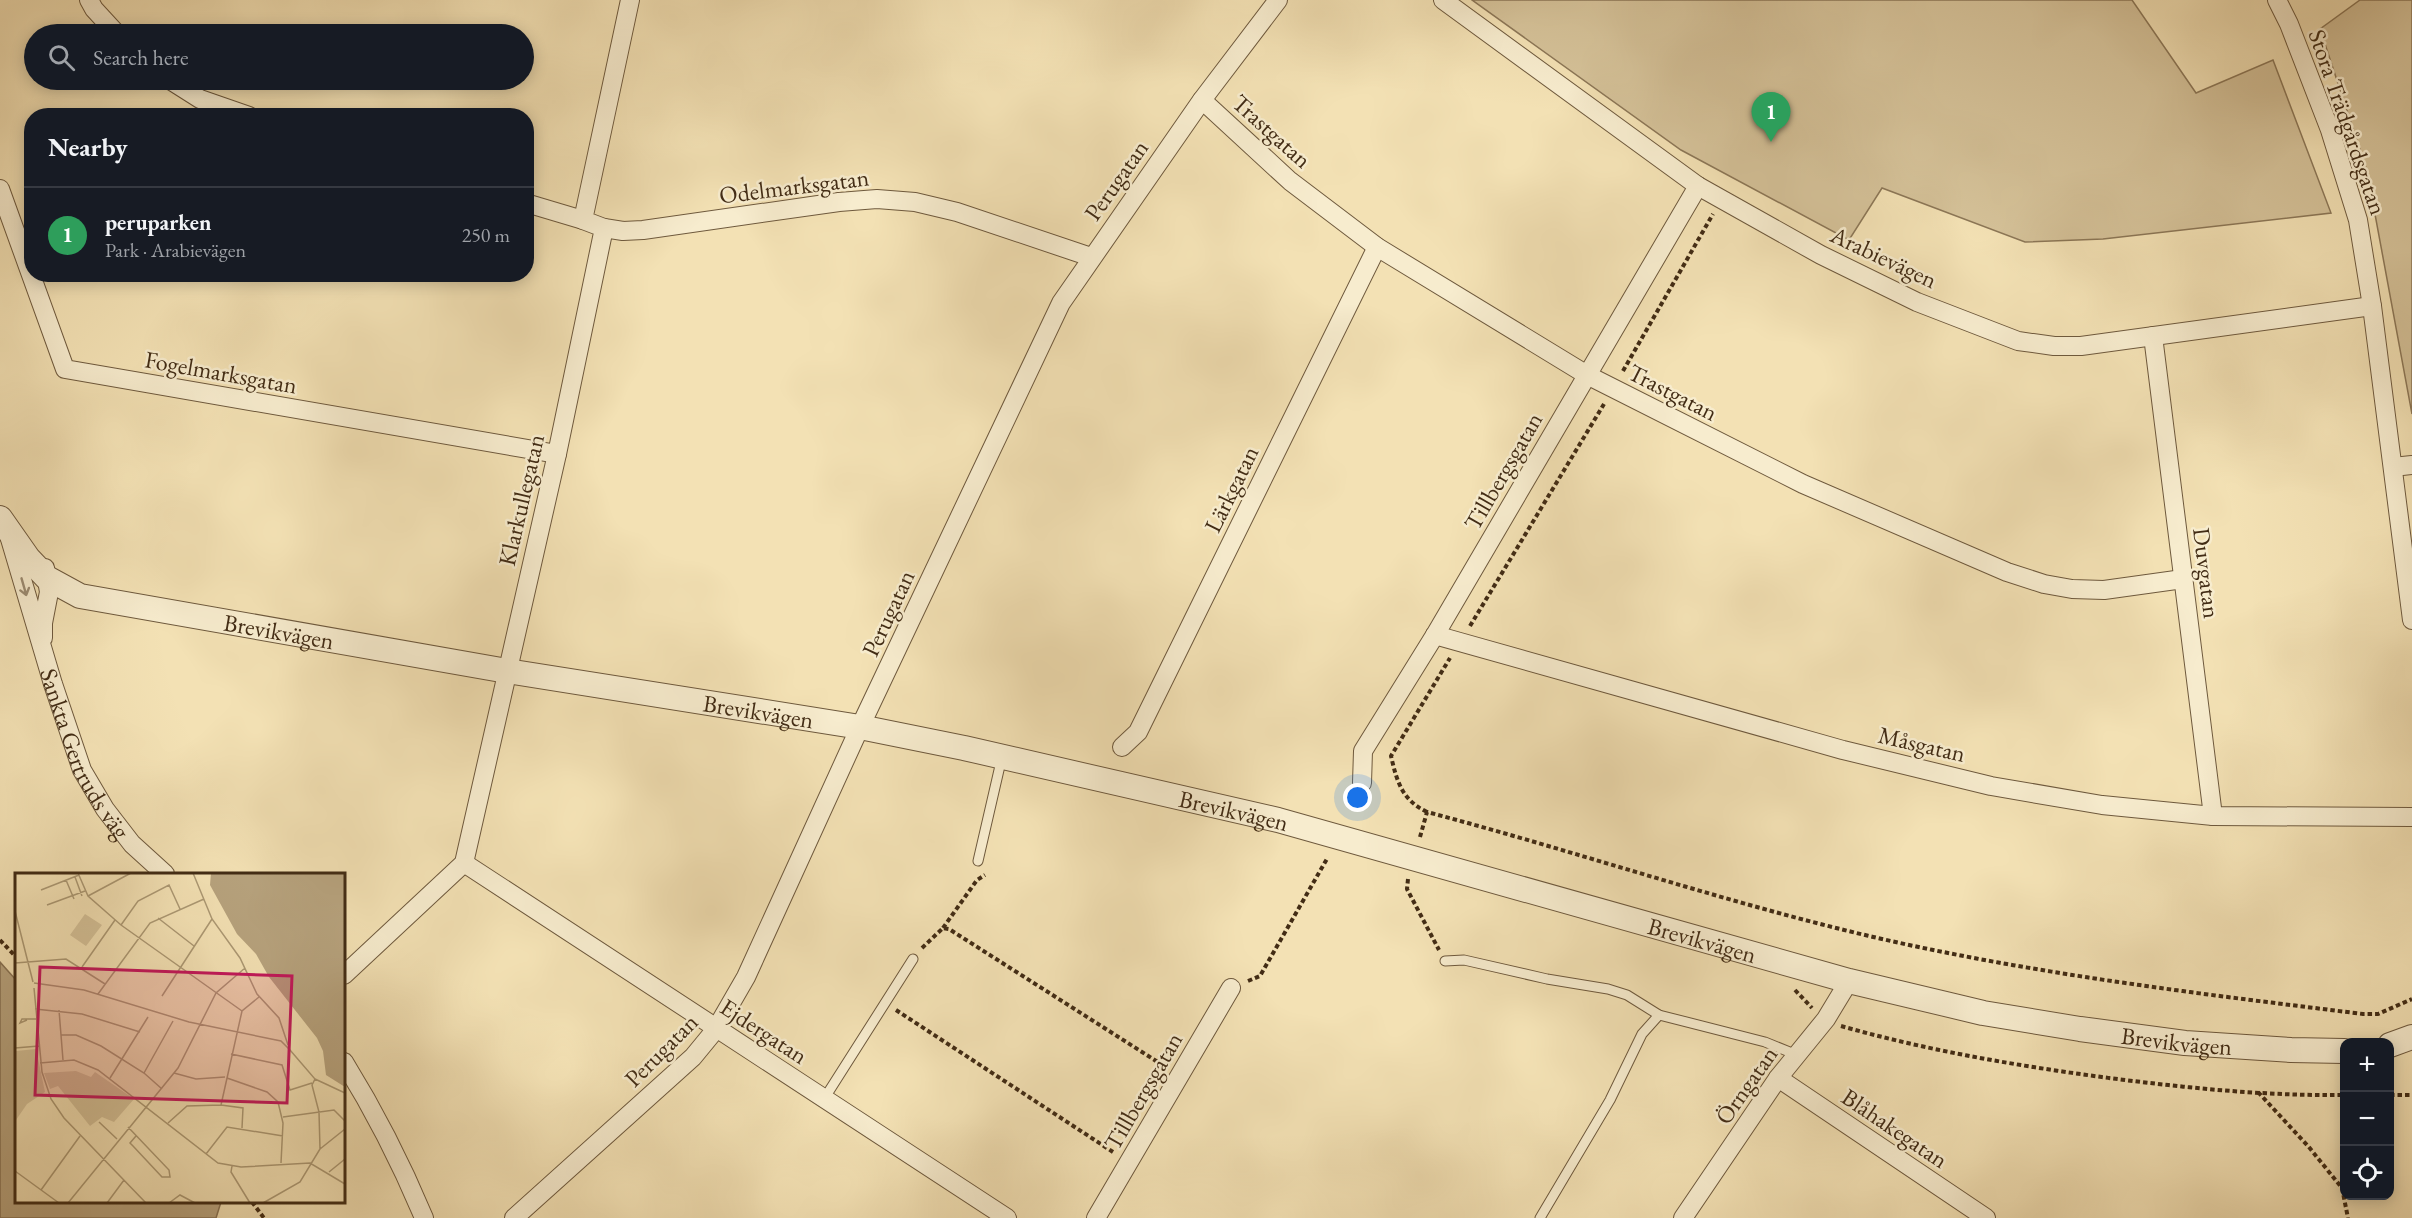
<!DOCTYPE html>
<html lang="en">
<head>
<meta charset="utf-8">
<style>
	:root { --surface:#171b24; --page:#20242c; --text:#f1f3f6; --muted:#9ea1a6; --line:#363941; --accent:#c59692 }
	body { margin:0; font-family:"EB Garamond",serif; background:var(--page); color:var(--text) }
	.controls { position:absolute; right:18px; bottom:18px; display:grid; overflow:hidden; border-radius:12px; box-shadow:0 3px 15px #0003 }
	.controls button { width:54px; height:54px; display:grid; place-items:center; padding:0; border:0; border-bottom:2px solid var(--line); background:var(--surface); color:var(--text); font:30px sans-serif }
	.you { position:absolute; left:1358px; top:798px; width:21px; height:21px; margin:-15px; border:4px solid #fff; border-radius:50%; background:#1a73e8; box-shadow:0 0 0 9px #1a73e833 }
	.badge { display:grid; place-items:center; width:39px; height:39px; border-radius:50%; background:var(--accent); color:#fff; font-size:20px; font-weight:700 }
	.pin { position:absolute; translate:-50% -50px; filter:drop-shadow(0 2px 3px #0008) }
	.pin::after { content:''; position:absolute; top:32px; width:21px; height:18px; background:inherit; clip-path:polygon(0 0,100% 0,50% 100%) }
	.list { margin:0; padding:0; list-style:none }
	h2 { display:flex; justify-content:space-between; align-items:center; height:78px; margin:0; padding:0 24px; font-size:26px }
	h2 small { font-size:20px; font-weight:400; color:var(--muted) }
	.list li { display:grid; grid-template-columns:39px 1fr auto; gap:18px; align-items:center; box-sizing:border-box; height:96px; padding:0 24px; border-top:2px solid var(--line) }
	.list b { display:block; font-size:22px; white-space:nowrap }
	.list p { margin:0; font-size:20px; white-space:nowrap; color:var(--muted) }
	.list em { font-size:20px; font-style:normal; color:var(--muted) }
	.icon { flex:none; width:33px; height:33px; fill:none; stroke:currentColor; stroke-width:2; stroke-linecap:round; stroke-linejoin:round }
	.map { position:relative; flex:none; width:2412px; height:1218px; overflow:hidden }
	.search { position:absolute; background:var(--surface); box-shadow:0 3px 15px #0003; left:24px; top:24px; width:510px; height:66px; display:flex; align-items:center; gap:15px; box-sizing:border-box; padding:0 21px; border-radius:33px; color:var(--muted); font-size:22px }
	.panel { position:absolute; background:var(--surface); box-shadow:0 3px 15px #0003; left:24px; top:108px; width:510px; height:174px; border-radius:24px }
	.map>svg:first-child { display:block }
</style>
</head>
<body>
<div class="map">
<svg width="2412" height="1218" viewBox="0 0 2412 1218">
	<rect width="100%" height="100%" fill="#f3e1b4"/>
	<filter id="stains"><feTurbulence type="fractalNoise" baseFrequency=".00333" numOctaves="4"/><feColorMatrix values="0 0 0 0 .2 0 0 0 0 .09 0 0 0 0 .02 0 0 0 .5 -.17"/></filter>
	<radialGradient id="worn" r=".72"><stop offset=".6" stop-color="#630" stop-opacity="0"/><stop offset="1" stop-color="#630" stop-opacity=".3"/></radialGradient>
	<g fill="#d5c299" stroke="#8c7757" stroke-width="1.5">
		<path d="M1472 0H2132L2196 93 2273 60 2331 213 2103 239 2025 242 1882 188 1849 240 1681 150Z"/>
		<path d="M2360 0H2412V414L2367 171 2320 29Z"/>
	</g>
	<path fill="#b7a37e" stroke="#887354" stroke-width="1.5" d="M0 962 16 980V1202H221L216 1218H0Z"/>
	<g fill="none" stroke-linecap="round" stroke-linejoin="round">
		<g stroke="#6e593d" stroke-width="11">
			<g id="service">
				<path d="M978 861 1002 757"/>
				<path d="M1445 961 1464 960 1547 979 1608 989 1627 995 1659 1015 1642 1034 1610 1100 1540 1218"/>
				<path d="M1659 1015 1765 1042 1797 1055"/>
				<path d="M824 1099 913 959"/>
			</g>
		</g>
		<g stroke="#6e593d" stroke-width="20">
			<g id="minor">
				<path d="M89 0 94 9 117 34"/>
				<path d="M1443 0 1698 186 1821 255 1917 302 2018 341 2054 346H2081L2372 306"/>
				<path d="M2277 0 2289 24 2330 130 2358 220 2372 306 2412 620"/>
				<path d="M170 80 200 99 249 116"/>
				<path d="M1202 100 1290 181 1377 247 1587 375 1803 484 2007 572 2044 584 2072 589 2104 590 2183 579"/>
				<path d="M0 189 65 369 557 454"/>
				<path d="M526 203 583 220"/>
				<path d="M604 228 623 231 643 230 839 202 877 199 915 202 957 212 1091 257"/>
				<path d="M2153 336 2213 816"/>
				<path d="M2393 467 2412 465"/>
				<path id="s1" d="M10 539 53 684 82 770 105 809 132 844 165 874"/>
				<path d="M1435 635 1843 750 1991 786 2102 805 2213 816 2412 817"/>
				<path d="M43 638V623L49 592 45 568"/>
				<path d="M1122 747 1138 732 1377 247"/>
				<path d="M1362 783 1363 751 1435 635 1698 186"/>
				<path d="M464 863 1007 1218"/>
				<path d="M344 975 464 863 557 454 604 228 583 220 630 0"/>
				<path d="M344 1062C375 1112 401 1163 424 1218"/>
				<path d="M1778 1078 1986 1218"/>
				<path d="M514 1218 693 1057 716 1029 746 977 860 727 1061 303 1202 100 1278 0"/>
				<path d="M1096 1218 1231 988"/>
				<path d="M1683 1218 1778 1078 1826 1019 1849 981"/>
			</g>
		</g>
		<g stroke="#6e593d" stroke-width="26">
			<g id="tertiary">
				<path id="s2" d="M0 518 28 558 47 578 80 596 507 671 860 727 964 748 1278 820 1849 981 1983 1013 2080 1029 2185 1043 2291 1050 2344 1051"/>
				<path d="M2390 1045 2412 1037"/>
			</g>
		</g>
		<g stroke="#422c15" stroke-width="4" stroke-dasharray="4.5 3" stroke-linecap="butt">
			<path d="M1623 371 1713 214"/>
			<path d="M1470 626 1604 404"/>
			<path d="M1427 812C1402 800 1397 782 1391 756L1450 658"/>
			<path d="M1420 837 1427 812C1579 852 1729 904 1882 939 2041 975 2202 994 2363 1014H2378L2412 999"/>
			<path d="M1408 879 1407 889 1439 950"/>
			<path d="M943 928 977 880 985 875"/>
			<path d="M0 940 16 957"/>
			<path d="M922 948 943 928 949 929 1164 1066"/>
			<path d="M1248 981 1260 976 1328 857"/>
			<path d="M1795 990 1812 1008"/>
			<path d="M896 1010 1113 1152"/>
			<path d="M1841 1026C1929 1051 2019 1066 2109 1078 2187 1088 2266 1096 2344 1095"/>
			<path d="M2258 1092 2308 1146 2342 1188 2348 1218"/>
			<path d="M2390 1095H2412"/>
			<path d="M2342 1188 2344 1183"/>
			<path d="M252 1202 264 1218"/>
		</g>
		<use href="#service" stroke="#f7ecce" stroke-width="9"/>
		<use href="#minor" stroke="#f7ecce" stroke-width="18"/>
		<use href="#tertiary" stroke="#f7ecce" stroke-width="24"/>
	</g>
	<defs><path id="oneway-shaft" d="M-6 0H5M1.5-3L5.5 0L1.5 3" fill="none" stroke-width="1.6" stroke-linecap="round" stroke-linejoin="round" transform="scale(1.5)"/></defs>
	<use stroke="#9c8c72" href="#oneway-shaft" transform="translate(24 587) rotate(74)"/>
	<g text-anchor="middle" dominant-baseline="central" stroke-width="5" stroke-linejoin="round" paint-order="stroke">
		<g font-size="24" fill="#422c15" stroke="#f7ecce">
			<text transform="translate(2348 122) rotate(71)">Stora Trädgårdsgatan</text>
			<text transform="translate(1272 131) rotate(42)">Trastgatan</text>
			<text transform="translate(1116 180) rotate(-55)">Perugatan</text>
			<text transform="translate(794 186) rotate(-7)">Odelmarksgatan</text>
			<text transform="translate(1884 257) rotate(25)">Arabievägen</text>
			<text transform="translate(221 372) rotate(10)">Fogelmarksgatan</text>
			<text transform="translate(1673 392) rotate(27)">Trastgatan</text>
			<text transform="translate(1503 471) rotate(-60)">Tillbergsgatan</text>
			<text transform="translate(1231 489) rotate(-64)">Lärkgatan</text>
			<text transform="translate(521 500) rotate(-77)">Klarkullegatan</text>
			<text transform="translate(2207 573) rotate(83)">Duvgatan</text>
			<text transform="translate(888 613) rotate(-65)">Perugatan</text>
			<text stroke="none"><textPath href="#s2" startOffset="316">Brevikvägen</textPath></text>
			<text stroke="none"><textPath href="#s2" startOffset="802">Brevikvägen</textPath></text>
			<text transform="translate(1922 744) rotate(13)">Måsgatan</text>
			<text stroke="none"><textPath href="#s1" startOffset="228">Sankta Gertruds väg</textPath></text>
			<text stroke="none"><textPath href="#s2" startOffset="1288">Brevikvägen</textPath></text>
			<text stroke="none"><textPath href="#s2" startOffset="1774">Brevikvägen</textPath></text>
			<text transform="translate(764 1031) rotate(33)">Ejdergatan</text>
			<text stroke="none"><textPath href="#s2" startOffset="2260">Brevikvägen</textPath></text>
			<text transform="translate(661 1050) rotate(-45)">Perugatan</text>
			<text transform="translate(1746 1085) rotate(-55)">Örngatan</text>
			<text transform="translate(1143 1091) rotate(-60)">Tillbergsgatan</text>
			<text transform="translate(1895 1128) rotate(34)">Blåhakegatan</text>
		</g>
	</g>
	<g transform="translate(15 873)">
		<rect width="330" height="330" fill="#f3e1b4"/>
		<path d="M70 41 87 52 71 73 55 62ZM21 176 30 219 12 231 1 247V178ZM61 198 76 204 80 199 119 226 99 249 87 244 75 253 43 213 35 216 29 200Z" fill="#d5c299"/>
		<path d="M196 0H330V214L311 202 308 178 302 165 254 104 241 81 222 61 195 12Z" fill="#b7a37e"/>
		<path fill="none" stroke="#ac9974" stroke-width="1.5" d="M63 0 73 23 106 52 227 138M178 0 197 46 225 85 242 121 264 145 273 172M60 4 67 23M51 7 59 26M26 17 64 2M73 23 116 0M32 32 70 18M0 38 18 109M143 45 179 73M106 52 123 28 154 12 165 36M0 90 51 86 90 111M67 94 100 47M19 110 69 117 174 149 266 168 275 177M19 115 27 199 36 226 49 245 131 330M83 121 135 50 189 26M147 123 197 46M20 136 67 141 125 159M44 137 48 187M12 147 5 150 7 146H21M46 162H61L86 173 129 200 147 216M0 175 24 173M216 181 267 192 275 217 297 210M25 190 59 187 83 197 203 290 226 294 295 290 330 311M129 200 158 148M159 200 181 206 210 204M95 205 133 144M212 205 252 219 263 229 268 250 266 290M300 206 330 220M206 232 227 138 244 124M268 244 319 237 330 248M84 249 102 266M153 250 172 233 206 232 228 235 227 255M113 254 154 297 155 304H147L118 273 115 270 121 263M305 276 330 256M191 281 212 254 268 263M217 293 216 299 235 330M0 298 44 330M314 299 330 286M26 317 65 263M53 330 163 195 201 120 230 95M92 330 109 307M154 330 165 322 180 330M248 330 285 309 305 276 304 239 297 212 300 206 275 177"/>
		<path fill="#c2185b" fill-opacity="0.15" stroke="#c2185b" stroke-width="3" d="M25 94 277 103 272 230 20 222Z"/>
		<rect width="330" height="330" fill="none" stroke="#422c15" stroke-width="3"/>
	</g>
	<rect width="100%" height="100%" filter="url(#stains)"/>
	<rect width="100%" height="100%" fill="url(#worn)"/>
</svg>
<div class="controls">
<button>+</button>
<button>−</button>
<button><svg class="icon" aria-label="locate" viewBox="0 0 24 24"><circle cx="12" cy="12" r="6"/><path d="M12 2v4M12 18v4M2 12h4M18 12h4"/></svg></button>
</div>
<div class="you"></div>
<div class="pin badge" style="left:1771px;top:142px;background:#2e9e5b">1</div>
<div class="search"><svg class="icon" aria-label="search" viewBox="0 0 24 24"><circle cx="10" cy="10" r="6"/><path d="M15 15l6 6"/></svg>Search here</div>
<section class="panel">
<h2>Nearby<small></small></h2>
<ul class="list">
<li><span class="badge" style="background:#2e9e5b">1</span><div><b>peruparken</b><p>Park · Arabievägen</p></div><em>250 m</em></li>
</ul>
</section>
</div>
</body>
</html>
